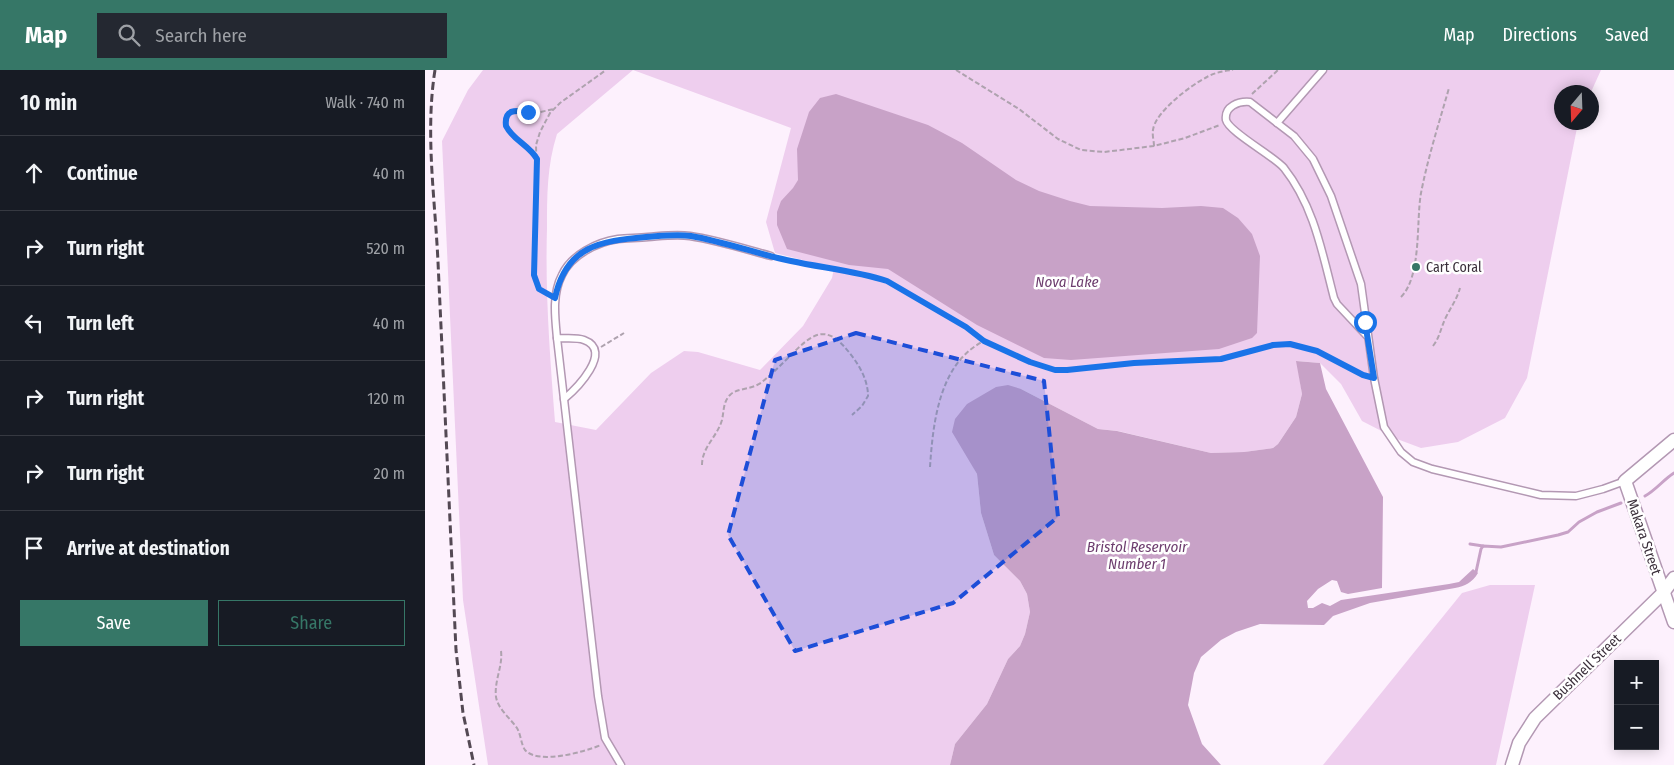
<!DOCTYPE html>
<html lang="en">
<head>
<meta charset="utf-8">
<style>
	:root { --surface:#171b24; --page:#242831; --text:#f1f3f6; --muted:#9ea1a6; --line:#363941; --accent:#367767 }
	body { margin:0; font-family:"Fira Sans Condensed",sans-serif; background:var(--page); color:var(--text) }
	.controls { position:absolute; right:15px; bottom:15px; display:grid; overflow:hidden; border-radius:0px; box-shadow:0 2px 12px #0003 }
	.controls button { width:45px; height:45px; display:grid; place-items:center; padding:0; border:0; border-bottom:1px solid var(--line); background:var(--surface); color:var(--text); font:25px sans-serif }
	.compass { position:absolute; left:1129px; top:15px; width:45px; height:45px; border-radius:50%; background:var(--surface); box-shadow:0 2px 12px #0003; rotate:199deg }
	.stop { position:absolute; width:15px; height:15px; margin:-11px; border:4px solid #1a73e8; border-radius:50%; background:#fff }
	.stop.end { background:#1a73e8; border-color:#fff; box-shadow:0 1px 5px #0008 }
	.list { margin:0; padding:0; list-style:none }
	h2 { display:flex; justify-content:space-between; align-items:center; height:65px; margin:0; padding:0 20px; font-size:21px }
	h2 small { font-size:16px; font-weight:400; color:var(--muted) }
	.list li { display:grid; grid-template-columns:32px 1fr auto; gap:15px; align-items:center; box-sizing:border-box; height:75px; padding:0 20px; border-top:1px solid var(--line) }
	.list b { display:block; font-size:19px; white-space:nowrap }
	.list em { font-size:16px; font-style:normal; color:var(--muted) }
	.actions { display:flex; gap:10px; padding:15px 20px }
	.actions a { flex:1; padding:11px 0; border:1px solid var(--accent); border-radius:0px; text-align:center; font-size:18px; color:var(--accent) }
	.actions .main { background:var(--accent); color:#fff }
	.icon { flex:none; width:28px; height:28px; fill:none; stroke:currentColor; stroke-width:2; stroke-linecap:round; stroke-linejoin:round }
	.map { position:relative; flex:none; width:1249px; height:695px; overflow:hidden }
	header { display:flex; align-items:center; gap:30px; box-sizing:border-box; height:70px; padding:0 25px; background:var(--accent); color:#fff }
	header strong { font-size:24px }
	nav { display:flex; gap:28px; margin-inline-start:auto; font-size:18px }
	.search { width:350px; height:45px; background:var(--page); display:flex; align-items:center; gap:12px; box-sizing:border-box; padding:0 18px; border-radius:0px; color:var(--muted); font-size:19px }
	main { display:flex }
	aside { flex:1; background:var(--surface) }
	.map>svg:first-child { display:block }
</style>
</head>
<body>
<header>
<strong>Map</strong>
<div class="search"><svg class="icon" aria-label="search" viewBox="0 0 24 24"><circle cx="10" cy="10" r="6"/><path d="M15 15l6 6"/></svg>Search here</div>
<nav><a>Map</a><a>Directions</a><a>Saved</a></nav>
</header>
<main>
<aside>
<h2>10 min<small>Walk · 740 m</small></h2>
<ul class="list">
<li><svg class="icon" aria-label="ahead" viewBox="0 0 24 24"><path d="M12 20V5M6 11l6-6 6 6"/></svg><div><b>Continue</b></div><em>40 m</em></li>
<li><svg class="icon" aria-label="right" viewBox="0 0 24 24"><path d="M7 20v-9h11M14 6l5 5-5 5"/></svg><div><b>Turn right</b></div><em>520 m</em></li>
<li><svg class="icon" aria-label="left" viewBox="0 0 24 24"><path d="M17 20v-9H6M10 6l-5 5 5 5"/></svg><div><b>Turn left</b></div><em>40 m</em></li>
<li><svg class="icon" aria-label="right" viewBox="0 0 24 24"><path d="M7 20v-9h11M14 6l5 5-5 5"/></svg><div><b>Turn right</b></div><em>120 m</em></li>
<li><svg class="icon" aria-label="right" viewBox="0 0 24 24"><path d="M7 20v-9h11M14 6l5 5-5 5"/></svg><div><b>Turn right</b></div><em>20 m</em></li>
<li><svg class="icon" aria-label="arrive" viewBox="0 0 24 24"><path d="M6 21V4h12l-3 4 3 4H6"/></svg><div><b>Arrive at destination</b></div></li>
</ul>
<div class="actions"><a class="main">Save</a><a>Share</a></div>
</aside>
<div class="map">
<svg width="1249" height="695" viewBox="0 0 1249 695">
	<rect width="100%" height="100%" fill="#fdf1fd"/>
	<g fill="#eeceee" fill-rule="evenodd">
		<path d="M58 0H1176L1166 22H1136V52L1153 53 1102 308 1080 348 1033 372 996 378 972 369 937 351 916 314 895 293 872 291 877 324 871 347 853 374 848 378 819 382 786 383 693 361 673 359 596 319 555 327 542 335V385L552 404 556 443 569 485 595 511 602 524 605 542 600 564 595 576 583 589 562 634 530 674 525 695H63L38 530 17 71 43 20ZM208 0 366 58 341 152 350 183 409 198 407 208 378 256 335 300 273 282 259 281 226 303 171 360 130 352C125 287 120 223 122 158 122 126 122 95 132 64Z"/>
		<path d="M1065 515H1110L1071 695H898L1037 523Z"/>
	</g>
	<g fill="#c8a2c7">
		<path d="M411 24 503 55 537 73 591 110 614 121 645 131 665 136 737 138 776 136 798 138 813 148 827 164 835 186 832 263 827 268 794 279 646 290 619 288 552 255 463 199 424 195 362 179 352 155V142L356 131 368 118 373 110 372 79 384 42 395 28Z"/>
		<path d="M871 291 895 293 901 319 958 427 957 518 923 524 916 522 912 511 907 510 893 519 882 531 883 538H888L897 533 905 536 916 530 1024 514 1034 512 1048 499 1053 503C1047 513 1040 516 1030 518L945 533 908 546 899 555 835 554 811 562 796 570 776 587 769 603 763 635 777 674 796 695H525L530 674 562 634 583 589 595 576 600 564 605 542 602 524 595 511 569 485 556 443 552 404 527 362 530 349 542 334 571 317 583 315 596 319 673 359 692 361 786 383 819 382 848 378 853 374 871 347 877 324Z"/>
	</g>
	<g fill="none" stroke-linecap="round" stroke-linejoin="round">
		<g stroke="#c8a2c7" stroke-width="3">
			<path d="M1220 426C1231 420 1238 410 1249 403"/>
			<path d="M1045 474 1058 476"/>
			<path d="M1051 502 1056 479 1058 476 1076 477 1133 465 1143 462 1154 452 1172 442 1196 433"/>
		</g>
		<g stroke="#b398b3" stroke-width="9">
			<g id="service">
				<path d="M852 53 898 0"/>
				<path d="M942 266 912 234 909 228C897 182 889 136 859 98 849 86 804 62 801 50 799 36 814 31 825 32L869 66 888 89 906 126 936 214 949 308 959 357 976 382 988 392 1007 399 1116 425 1151 426 1178 419 1200 411"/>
				<path d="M132 268C140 269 151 267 159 270 189 281 151 319 139 329"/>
				<path d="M196 695 180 668 173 626 132 268C130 247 127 224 137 205 146 185 172 172 193 169 203 168 213 168 223 167 237 166 251 164 265 166 292 170 320 179 346 186"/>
			</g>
		</g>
		<g stroke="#b398b3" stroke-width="15">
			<g id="minor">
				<path d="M1249 370 1200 411 1249 552"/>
				<path d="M1087 695 1094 673 1110 648 1238 523 1249 508"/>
			</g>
		</g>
		<g stroke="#aea2ae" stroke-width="2" stroke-dasharray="5 2.5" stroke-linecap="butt">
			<path d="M531 0 594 39 633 69 656 80 679 82 729 76 760 68 795 55"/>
			<path d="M827 24 853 0"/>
			<path d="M729 76C729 71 727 65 728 60 730 42 766 15 782 7 791 2 799 1 808 0"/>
			<path d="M111 88C109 85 107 81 104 78 94 70 77 63 82 47L90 40 111 43 129 39"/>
			<path d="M354 188 448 206 463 211 541 257 559 271"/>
			<path d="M124 225 114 219 109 205 112 115 111 75 115 62 125 43 135 33 181 0"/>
			<path d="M976 227C997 206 991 150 996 123 1003 87 1014 53 1024 18"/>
			<path d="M1008 276C1015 267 1016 257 1021 247 1026 237 1032 229 1035 218"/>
			<path d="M176 277 199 263"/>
			<path d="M277 395C277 377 292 367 297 350 299 341 298 332 305 325 311 318 327 320 337 312 347 304 356 295 365 286 386 265 400 252 423 281 433 293 443 309 443 326L437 336 427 345"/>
			<path d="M505 397C508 353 514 293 559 271L618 297 642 300 709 293 796 289 848 275 865 274 892 281 939 305"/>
			<path d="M76 581C78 596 69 611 71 627 73 639 85 648 92 658 96 665 96 674 100 680 113 695 159 682 176 675"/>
		</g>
		<use href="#service" stroke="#fff" stroke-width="6"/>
		<use href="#minor" stroke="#fff" stroke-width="12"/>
		<path stroke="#544954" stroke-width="3" stroke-dasharray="8 4" stroke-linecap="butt" d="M10 0C0 63 10 128 13 192 19 321 25 451 31 580L38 643 49 695"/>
	</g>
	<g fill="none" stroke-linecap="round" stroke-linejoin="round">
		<path stroke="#1a73e8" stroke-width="6" d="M103 42C90 40 79 39 81 56 88 70 104 75 112 89L109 205 114 219 130 228C141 176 175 171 221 167 236 166 251 164 266 166 300 172 333 184 366 191 398 198 431 201 462 211L541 257 559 271 605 292 630 300H642L709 293 796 289 848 275 865 274 892 281 938 305 949 308 940 252"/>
	</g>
	<path fill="#1d4ed8" fill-opacity="0.2" stroke="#1d4ed8" stroke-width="4" stroke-dasharray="10 6" stroke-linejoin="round" d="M431 263 619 311 633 447 528 533 370 581 303 465 350 290Z"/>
	<circle fill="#367767" stroke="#fff" stroke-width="2" cx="991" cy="197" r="5"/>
	<g text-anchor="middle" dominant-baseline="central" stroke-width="5" stroke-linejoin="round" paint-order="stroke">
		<g font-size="14" fill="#3b303b" stroke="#fff" text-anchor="start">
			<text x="1001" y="197">Cart Coral</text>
		</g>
		<g font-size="14" fill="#3b303b" stroke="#fff">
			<text transform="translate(1219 467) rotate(71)">Makara Street</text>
			<text transform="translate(1162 597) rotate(-44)">Bushnell Street</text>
		</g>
		<g font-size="15" font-style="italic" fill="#6d3d6e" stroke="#fff">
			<text x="642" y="212">Nova Lake</text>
			<text x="712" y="477">Bristol Reservoir<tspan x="712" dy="17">Number 1</tspan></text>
		</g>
	</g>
</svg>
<div class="controls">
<button>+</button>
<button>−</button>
</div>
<svg class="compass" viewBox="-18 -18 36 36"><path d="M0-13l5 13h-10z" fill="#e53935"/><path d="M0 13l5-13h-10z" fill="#9ea1a6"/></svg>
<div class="stop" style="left:940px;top:252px"></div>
<div class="stop end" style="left:103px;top:42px"></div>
</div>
</main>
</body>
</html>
